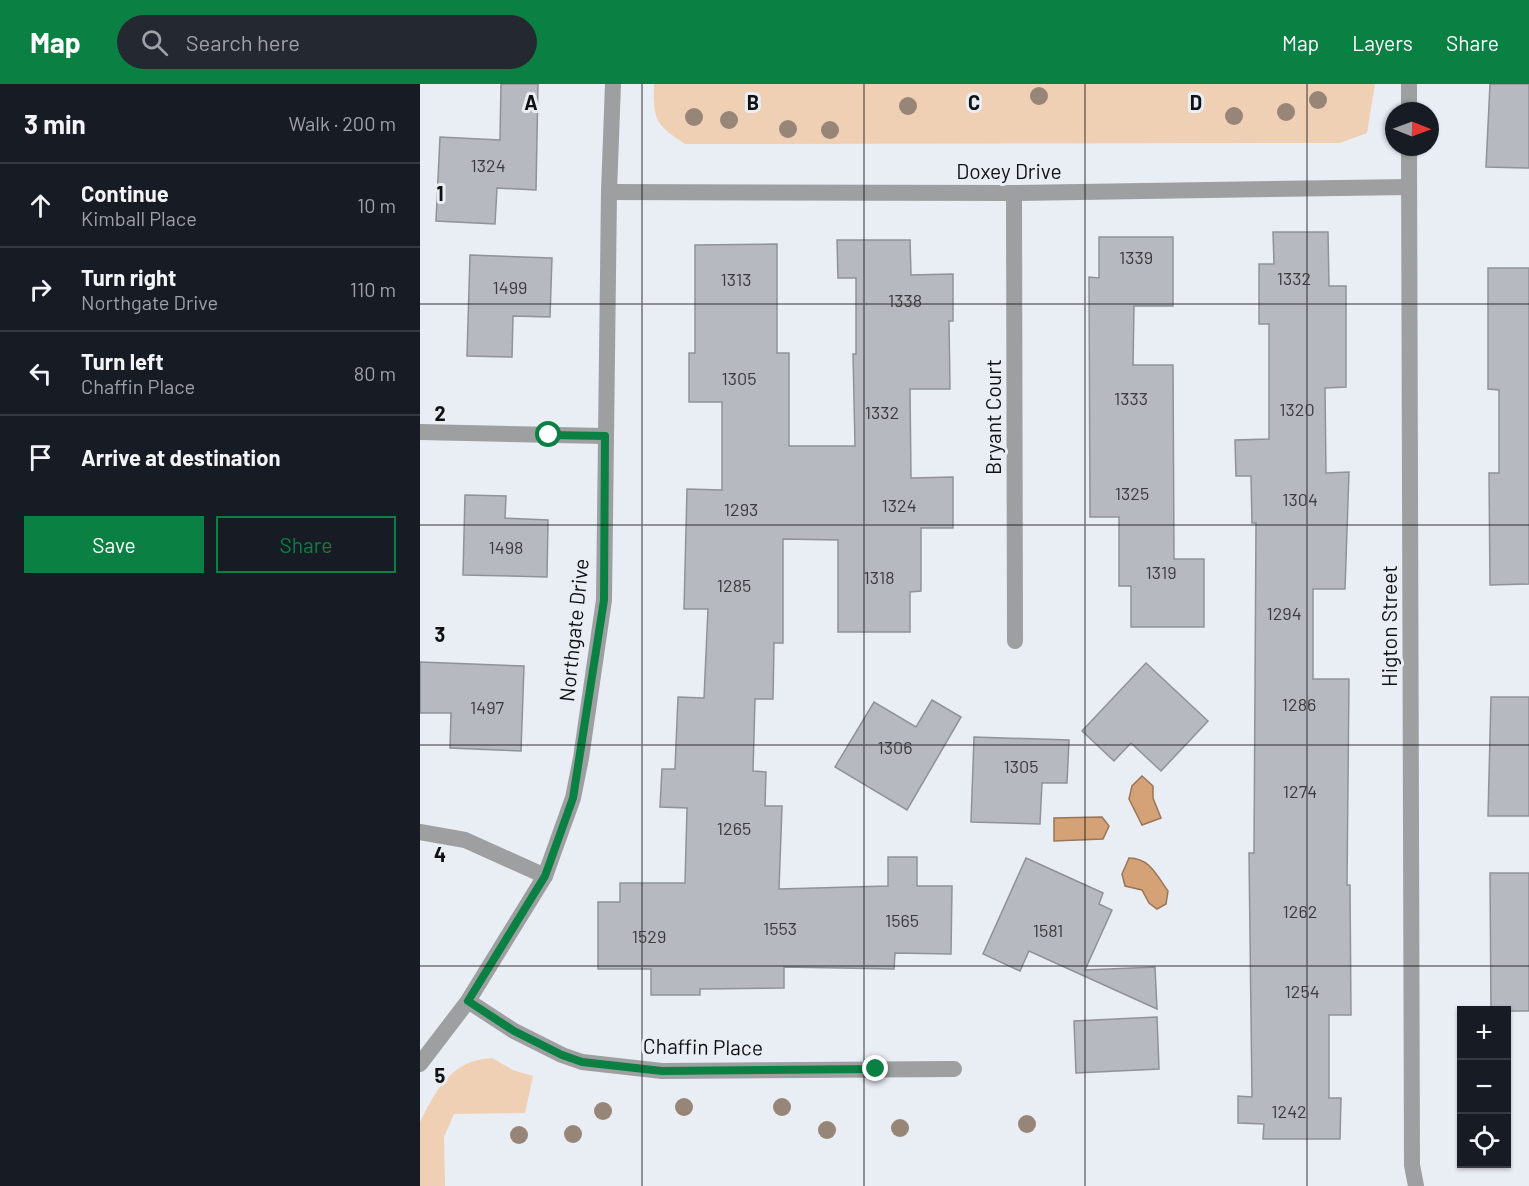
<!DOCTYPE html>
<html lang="en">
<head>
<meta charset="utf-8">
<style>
	:root { --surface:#171b24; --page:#242831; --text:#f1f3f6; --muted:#9ea1a6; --line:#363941; --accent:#0b8043 }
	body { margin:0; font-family:Barlow,sans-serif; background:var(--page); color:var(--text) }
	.controls { position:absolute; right:18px; bottom:18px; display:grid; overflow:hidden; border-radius:0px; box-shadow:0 2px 4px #0004 }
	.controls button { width:54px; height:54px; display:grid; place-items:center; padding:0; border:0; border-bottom:2px solid var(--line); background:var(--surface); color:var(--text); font:30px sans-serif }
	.compass { position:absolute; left:965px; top:18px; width:54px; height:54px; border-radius:50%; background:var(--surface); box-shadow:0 2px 4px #0004; rotate:91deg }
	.stop { position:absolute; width:18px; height:18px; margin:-14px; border:4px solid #0b8043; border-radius:50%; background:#fff }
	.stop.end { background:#0b8043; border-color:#fff; box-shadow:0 2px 6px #0008 }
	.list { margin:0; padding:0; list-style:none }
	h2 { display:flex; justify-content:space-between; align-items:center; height:78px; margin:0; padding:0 24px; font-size:26px }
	h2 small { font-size:20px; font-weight:400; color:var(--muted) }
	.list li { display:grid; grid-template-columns:39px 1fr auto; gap:18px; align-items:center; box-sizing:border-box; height:84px; padding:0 24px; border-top:2px solid var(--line) }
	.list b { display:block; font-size:22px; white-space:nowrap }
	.list p { margin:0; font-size:20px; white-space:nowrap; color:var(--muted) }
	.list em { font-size:20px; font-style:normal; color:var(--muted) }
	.actions { display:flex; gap:12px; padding:18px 24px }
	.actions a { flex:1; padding:14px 0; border:2px solid var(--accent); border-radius:0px; text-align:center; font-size:21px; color:var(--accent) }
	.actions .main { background:var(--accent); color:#fff }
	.icon { flex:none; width:33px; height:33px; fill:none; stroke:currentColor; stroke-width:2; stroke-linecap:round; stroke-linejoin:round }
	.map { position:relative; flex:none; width:1109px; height:1102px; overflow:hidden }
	header { display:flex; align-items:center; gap:36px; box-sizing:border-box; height:84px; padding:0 30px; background:var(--accent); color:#fff }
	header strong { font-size:28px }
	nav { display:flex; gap:33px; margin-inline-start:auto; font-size:21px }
	.search { width:420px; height:54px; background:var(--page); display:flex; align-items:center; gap:15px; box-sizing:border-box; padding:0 21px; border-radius:33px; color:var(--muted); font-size:22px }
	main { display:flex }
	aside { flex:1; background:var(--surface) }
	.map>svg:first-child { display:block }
</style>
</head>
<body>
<header>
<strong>Map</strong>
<div class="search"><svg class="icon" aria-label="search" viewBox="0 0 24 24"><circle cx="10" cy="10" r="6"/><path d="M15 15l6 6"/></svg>Search here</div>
<nav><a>Map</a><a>Layers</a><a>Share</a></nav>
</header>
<main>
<aside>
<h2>3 min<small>Walk · 200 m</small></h2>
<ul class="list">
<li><svg class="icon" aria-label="ahead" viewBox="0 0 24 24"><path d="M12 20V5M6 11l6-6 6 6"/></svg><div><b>Continue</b><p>Kimball Place</p></div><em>10 m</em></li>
<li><svg class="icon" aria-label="right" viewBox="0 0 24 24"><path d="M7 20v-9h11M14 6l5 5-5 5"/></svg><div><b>Turn right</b><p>Northgate Drive</p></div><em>110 m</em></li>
<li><svg class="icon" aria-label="left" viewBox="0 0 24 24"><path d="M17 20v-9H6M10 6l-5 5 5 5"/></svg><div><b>Turn left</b><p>Chaffin Place</p></div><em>80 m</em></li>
<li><svg class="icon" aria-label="arrive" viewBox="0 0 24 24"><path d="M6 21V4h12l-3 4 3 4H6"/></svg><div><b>Arrive at destination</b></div></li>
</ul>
<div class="actions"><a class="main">Save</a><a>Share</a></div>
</aside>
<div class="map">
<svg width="1109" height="1102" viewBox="0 0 1109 1102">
	<rect width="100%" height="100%" fill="#e9edf4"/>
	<g fill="#f0d0b4">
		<path d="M234 0H955L947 49 920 59 265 60C235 41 233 35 234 0Z"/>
		<path d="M72 974 93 986 113 992 105 1029 34 1030 24 1053 25 1102H0V1038C17 1004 32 976 72 974Z"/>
	</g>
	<g fill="#d4a276" stroke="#997658" stroke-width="1.5">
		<path d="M722 692 733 702V714L741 734 722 741 709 715 712 702Z"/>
		<path d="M682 733 689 742 683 755 634 757V734Z"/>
		<path d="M709 774C730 774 737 792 748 807L746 820 737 825 729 819 722 806 705 802 702 790Z"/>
	</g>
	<g fill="#b6b9c0" stroke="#8f9299" stroke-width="1.5">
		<path d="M81 0H118L116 106 77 104 75 140 16 137 20 53 80 56Z"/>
		<path d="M1070 0H1109V84L1066 83Z"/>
		<path d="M853 148H908L909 202H926V303L905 304 906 389 929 388 925 505H893V595H929L927 801H930L931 931H909V1014H921L920 1055H843L844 1040 818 1039V1012L832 1013 829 769H834L836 439H832L831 392H816L815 356 849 355V240H839V180H854Z"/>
		<path d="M679 153H753V222H714L713 281H753L754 475H784V543H711V502H699V433H670L669 193 679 194Z"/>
		<path d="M417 156H490L491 191 533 190V237H529L530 305H490L491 394 533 393V444H501V507L490 508V548H418V456L363 455V559H354L353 615H335L333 687 346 688 345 722H362L359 805 468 802V773H497V802H532L531 870 475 869 474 885 364 883V904L280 905V911H231V885H178V818H200V799H265L267 724 240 723 242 685H255L258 613 284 614 288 525H264L267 405 302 406V318H269V269H275V161L357 160V269H369V362H435L433 270H436V194H418Z"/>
		<path d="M50 171 132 174 130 233 93 232 92 273 47 272Z"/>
		<path d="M1068 184H1109V500L1070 501 1069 389H1079V306L1068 305Z"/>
		<path d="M45 411 86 412 85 434 128 436 127 493 43 491Z"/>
		<path d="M0 578 104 582 101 667 30 664 31 629H0Z"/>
		<path d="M726 579 788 637 741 687 711 659 694 677 662 647Z"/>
		<path d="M1071 613H1109V732H1068Z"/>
		<path d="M512 616 541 633 487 726 415 683 454 618 496 643Z"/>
		<path d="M554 653 649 656 647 699H622L620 740 551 738Z"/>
		<path d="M606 774 683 809 679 820 692 826 665 886 735 883 737 925 609 867 600 887 563 870Z"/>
		<path d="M1070 789H1109V927H1071Z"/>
		<path d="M737 933 739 985 656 989 654 937Z"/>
	</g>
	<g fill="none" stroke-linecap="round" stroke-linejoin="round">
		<g stroke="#9d9fa1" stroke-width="16">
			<path d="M989 27V0"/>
			<path d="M989 63 992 1081 996 1102"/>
			<path d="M189 108 594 109 989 103"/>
			<path d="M594 109 595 557"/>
			<path d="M0 348 185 352"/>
			<path d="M0 748 45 756 125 792"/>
			<path d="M48 917 94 947 142 971 162 978 242 987 534 985"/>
		</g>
		<path stroke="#9d9fa1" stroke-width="16" d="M0 980 48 917 125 792 153 714 161 674 184 516 189 108 193 0"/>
	</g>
	<g fill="#978677">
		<circle cx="619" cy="12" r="9"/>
		<circle cx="898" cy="16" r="9"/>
		<circle cx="488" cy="22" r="9"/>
		<circle cx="866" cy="28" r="9"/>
		<circle cx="814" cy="32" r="9"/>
		<circle cx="274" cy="33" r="9"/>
		<circle cx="309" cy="36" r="9"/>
		<circle cx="368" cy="45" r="9"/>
		<circle cx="410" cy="46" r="9"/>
		<circle cx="264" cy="1023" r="9"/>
		<circle cx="362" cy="1023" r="9"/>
		<circle cx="183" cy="1027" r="9"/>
		<circle cx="607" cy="1040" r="9"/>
		<circle cx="480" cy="1044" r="9"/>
		<circle cx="407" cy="1046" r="9"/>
		<circle cx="153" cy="1050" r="9"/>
		<circle cx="99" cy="1051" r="9"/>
	</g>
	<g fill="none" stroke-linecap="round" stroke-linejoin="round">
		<path stroke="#0b8043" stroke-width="8" d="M129 351 185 352 184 516 153 714 125 792 48 917 94 947 142 971 162 978 242 987 456 985"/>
	</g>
	<path fill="none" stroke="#101113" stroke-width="1.5" stroke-opacity="0.55" d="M222 0V1102M444 0V1102M665 0V1102M887 0V1102M0 220H1109M0 441H1109M0 661H1109M0 882H1109"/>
	<g text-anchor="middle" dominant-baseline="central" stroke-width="6" stroke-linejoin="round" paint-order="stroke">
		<g font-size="18" fill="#3a3b3e">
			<text x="68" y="81">1324</text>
			<text x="716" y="173">1339</text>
			<text x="874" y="194">1332</text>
			<text x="316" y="195">1313</text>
			<text x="90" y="203">1499</text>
			<text x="485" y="216">1338</text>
			<text x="319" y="294">1305</text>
			<text x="711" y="314">1333</text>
			<text x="877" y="325">1320</text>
			<text x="462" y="328">1332</text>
			<text x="712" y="409">1325</text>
			<text x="880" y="415">1304</text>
			<text x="479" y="421">1324</text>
			<text x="321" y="425">1293</text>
			<text x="86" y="463">1498</text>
			<text x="741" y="488">1319</text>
			<text x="459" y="493">1318</text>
			<text x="314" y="501">1285</text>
			<text x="864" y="529">1294</text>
			<text x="879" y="620">1286</text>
			<text x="67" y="623">1497</text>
			<text x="475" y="663">1306</text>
			<text x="601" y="682">1305</text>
			<text x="880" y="707">1274</text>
			<text x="314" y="744">1265</text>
			<text x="880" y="827">1262</text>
			<text x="482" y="836">1565</text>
			<text x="360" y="844">1553</text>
			<text x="628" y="846">1581</text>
			<text x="229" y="852">1529</text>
			<text x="882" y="907">1254</text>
			<text x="869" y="1027">1242</text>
		</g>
		<g font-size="21" fill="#101113" stroke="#e9edf4">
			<text x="589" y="86">Doxey Drive</text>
			<text transform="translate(572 333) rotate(-90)">Bryant Court</text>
			<text transform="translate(968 542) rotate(-90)">Higton Street</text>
			<text transform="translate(153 546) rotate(-84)">Northgate Drive</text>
			<text transform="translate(283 962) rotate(1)">Chaffin Place</text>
		</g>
	</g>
	<g font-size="20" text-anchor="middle" font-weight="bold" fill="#101113" stroke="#e9edf4" stroke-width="6" stroke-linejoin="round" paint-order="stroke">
		<text x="111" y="26">A</text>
		<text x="333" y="26">B</text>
		<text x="554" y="26">C</text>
		<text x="776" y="26">D</text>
		<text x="20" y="117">1</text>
		<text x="20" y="337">2</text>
		<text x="20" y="558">3</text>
		<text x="20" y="778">4</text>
		<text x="20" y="999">5</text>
	</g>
</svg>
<div class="controls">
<button>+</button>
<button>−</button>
<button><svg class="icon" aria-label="locate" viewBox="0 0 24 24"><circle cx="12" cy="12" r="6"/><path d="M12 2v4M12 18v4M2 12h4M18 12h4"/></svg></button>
</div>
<svg class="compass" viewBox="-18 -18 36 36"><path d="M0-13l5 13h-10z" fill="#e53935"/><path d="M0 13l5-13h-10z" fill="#9ea1a6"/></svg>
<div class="stop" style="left:129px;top:351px"></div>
<div class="stop end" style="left:456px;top:985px"></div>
</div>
</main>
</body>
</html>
